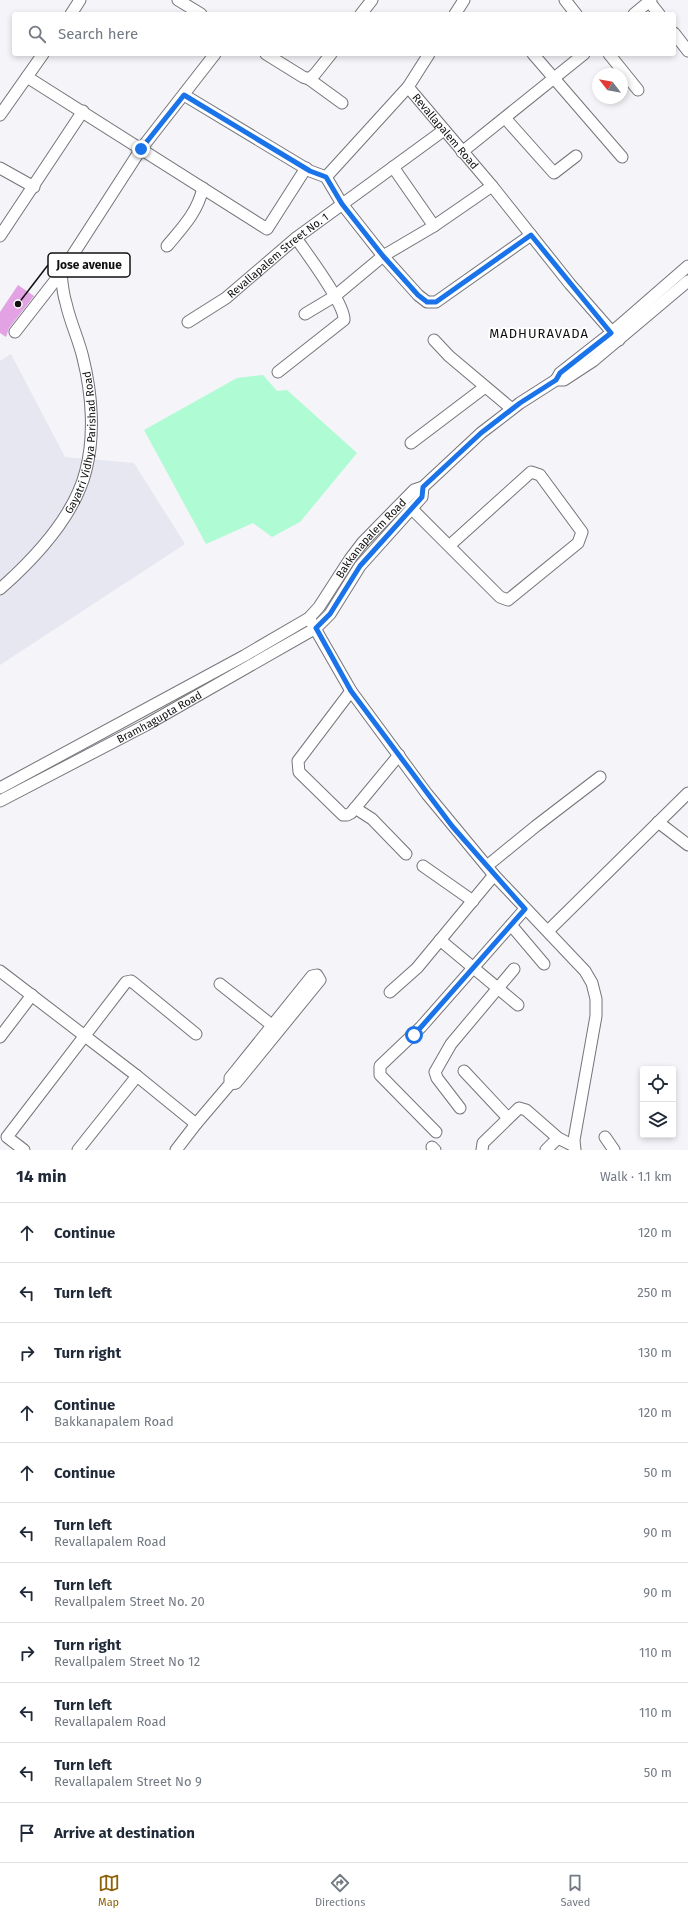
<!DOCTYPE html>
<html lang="en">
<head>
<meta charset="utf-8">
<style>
	:root { --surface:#fff; --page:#f2f2f3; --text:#1f2937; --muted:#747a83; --line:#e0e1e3; --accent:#8e6108 }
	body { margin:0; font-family:"Fira Sans",sans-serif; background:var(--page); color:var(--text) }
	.controls { position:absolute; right:12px; bottom:12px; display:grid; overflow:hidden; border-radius:4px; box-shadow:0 2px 6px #0003 }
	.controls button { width:36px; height:36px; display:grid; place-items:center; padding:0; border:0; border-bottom:1px solid var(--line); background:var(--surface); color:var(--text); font:20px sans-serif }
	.compass { position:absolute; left:592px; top:68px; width:36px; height:36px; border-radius:50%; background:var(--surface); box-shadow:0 2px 6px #0003; rotate:301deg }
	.stop { position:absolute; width:12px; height:12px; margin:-9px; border:3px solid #1a73e8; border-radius:50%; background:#fff }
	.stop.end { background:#1a73e8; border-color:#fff; box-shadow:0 1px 4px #0008 }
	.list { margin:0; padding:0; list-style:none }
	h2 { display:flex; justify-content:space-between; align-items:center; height:52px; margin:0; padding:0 16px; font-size:17px }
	h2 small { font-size:13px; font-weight:400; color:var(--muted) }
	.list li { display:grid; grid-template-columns:26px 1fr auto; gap:12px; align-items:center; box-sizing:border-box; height:60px; padding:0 16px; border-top:1px solid var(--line) }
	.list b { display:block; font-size:15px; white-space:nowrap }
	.list p { margin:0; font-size:13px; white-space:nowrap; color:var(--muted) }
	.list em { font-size:13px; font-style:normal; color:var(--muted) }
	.icon { flex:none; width:22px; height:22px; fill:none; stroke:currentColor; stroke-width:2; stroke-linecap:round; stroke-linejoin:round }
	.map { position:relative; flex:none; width:688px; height:1150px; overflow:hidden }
	.search { position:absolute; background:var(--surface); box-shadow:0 2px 6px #0003; left:12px; right:12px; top:12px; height:44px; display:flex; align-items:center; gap:10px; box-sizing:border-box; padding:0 14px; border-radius:4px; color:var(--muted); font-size:15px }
	.sheet { height:712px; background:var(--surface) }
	nav { display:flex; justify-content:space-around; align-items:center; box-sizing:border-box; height:56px; border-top:1px solid var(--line); background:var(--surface); font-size:11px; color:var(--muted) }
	nav a { display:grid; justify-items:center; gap:2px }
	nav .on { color:var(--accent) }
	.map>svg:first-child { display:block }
</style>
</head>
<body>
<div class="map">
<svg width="688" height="1150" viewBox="0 0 688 1150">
	<rect width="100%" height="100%" fill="#f4f4f9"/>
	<path fill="#e7e7f2" d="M11 354 65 457 134 463 185 544 0 665V361Z"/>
	<path fill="#aefbd4" d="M263 375 277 391 287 390 357 453 300 522 272 537 253 523 206 544 144 430 237 378Z"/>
	<path fill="#e2a2e3" d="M18 285 34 296 9 328 6 337 0 333V312Z"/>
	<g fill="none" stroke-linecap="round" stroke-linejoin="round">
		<g stroke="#757479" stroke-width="13">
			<g id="minor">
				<path d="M178 0 201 14"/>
				<path d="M565 0 576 14"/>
				<path d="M648 0 659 14"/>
				<path d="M71 14 80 0"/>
				<path d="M361 14 372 0"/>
				<path d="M455 14 464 0"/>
				<path d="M634 14 651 0"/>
				<path d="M674 33 688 51"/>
				<path d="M266 54 303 77 309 79 315 74 331 54"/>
				<path d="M533 54 622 157"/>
				<path d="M609 54 638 90"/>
				<path d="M27 77 267 229 306 168"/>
				<path d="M309 79 342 103"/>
				<path d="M408 87 429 54"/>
				<path id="s1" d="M184 95 310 171 326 177 408 87 492 186 570 284 619 340"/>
				<path d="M0 115 43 54"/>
				<path d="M505 118 554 173 576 156"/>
				<path d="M462 152 584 54"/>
				<path d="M393 167 434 226"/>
				<path d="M0 168 34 187"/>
				<path d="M326 177 342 204 383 256 418 295 427 302H436L531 235"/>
				<path d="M0 236 83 111"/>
				<path d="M167 246C183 227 197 213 203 188"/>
				<path d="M305 314 335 296 383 256 434 226 492 186"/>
				<path id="s2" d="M188 322 226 298 296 238 444 130"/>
				<path d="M15 332 61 273 141 149 215 54"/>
				<path d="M434 340 449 356 512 409"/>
				<path d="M278 372 344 320C345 304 307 254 296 238"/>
				<path d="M556 380 560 373 611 333 688 266"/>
				<path d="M411 443 485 387"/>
				<path d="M411 508 500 597 508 600 578 543 582 532 540 475 531 472 449 546"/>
				<path id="s3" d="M0 589C34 559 75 515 86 470 95 435 92 394 83 358 79 340 70 322 66 303 63 294 62 283 61 273"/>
				<path d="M309 618 351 691 427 794 494 875 585 971 592 983 596 999V1016L574 1140 575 1150"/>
				<path d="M351 691 298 761 299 772 343 815H347L351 813 399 755"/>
				<path id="s4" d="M0 788 244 656 309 618 319 607 350 559 363 542 414 490 423 487 481 433 520 403 556 380H564L593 361 688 281"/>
				<path id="s5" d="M0 801 146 725 316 628 330 614 360 566 422 497 423 487"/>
				<path d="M355 808 372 819 406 854"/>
				<path d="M658 822 688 845"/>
				<path d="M423 866 473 901"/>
				<path d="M487 866 536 826 600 777"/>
				<path d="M511 925 544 964"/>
				<path d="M548 931 688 793"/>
				<path d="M440 940 518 1005"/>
				<path d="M0 971 137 1076 196 1124 176 1150"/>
				<path d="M220 984 278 1030"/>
				<path d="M390 992 417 968 494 875"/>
				<path d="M0 1037 32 995"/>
				<path d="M464 1071 508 1118"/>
				<path d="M460 1108 437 1078 435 1072 451 1044 514 969"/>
				<path d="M196 1124 230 1084V1078L312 976 317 975 320 980 236 1083 230 1084"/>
				<path d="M436 1132 380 1075V1066L421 1027 525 909"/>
				<path d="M605 1137 614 1150"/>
				<path d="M432 1147 435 1150"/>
				<path d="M24 1150 7 1137 126 982 131 981 135 984 196 1034"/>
				<path d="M78 1150 137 1076"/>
				<path d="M482 1150 483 1143 519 1108 526 1110 558 1138 574 1146"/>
				<path d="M546 1150 558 1138"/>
			</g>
		</g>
		<use href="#minor" stroke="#fff" stroke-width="11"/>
	</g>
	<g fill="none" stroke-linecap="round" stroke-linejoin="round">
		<path stroke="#1a73e8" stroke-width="5" d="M141 149 184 95 310 171 326 177 342 204 383 256 418 295 427 302H436L531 235 611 333 560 373 556 380 520 403 481 433 423 487 422 497 360 566 330 614 316 628 351 691 428 794 452 826 525 909 414 1035"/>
	</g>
	<g text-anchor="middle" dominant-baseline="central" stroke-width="4" stroke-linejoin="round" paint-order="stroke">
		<g font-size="11" fill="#101011" stroke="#fff">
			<text stroke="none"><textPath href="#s1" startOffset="344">Revallapalem Road</textPath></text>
			<text stroke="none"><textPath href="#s2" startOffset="112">Revallapalem Street No. 1</textPath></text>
			<text stroke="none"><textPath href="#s3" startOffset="175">Gayatri Vidhya Parishad Road</textPath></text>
			<text stroke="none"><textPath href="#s4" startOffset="454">Bakkanapalem Road</textPath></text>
			<text stroke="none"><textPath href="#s5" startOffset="180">Bramhagupta Road</textPath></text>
		</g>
		<g font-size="13" letter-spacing="1" fill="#101011" stroke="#fff">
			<text x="539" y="333">MADHURAVADA</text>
		</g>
	</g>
	<path fill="none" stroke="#101011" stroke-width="1.5" d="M18 304L48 265"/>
	<circle fill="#101011" stroke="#fff" stroke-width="1.5" cx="18" cy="304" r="4"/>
	<rect fill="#fff" stroke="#101011" stroke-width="1.5" x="48" y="253" width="82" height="24" rx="4"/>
	<g font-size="12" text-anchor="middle" font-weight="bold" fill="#101011">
		<text x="89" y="269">Jose avenue</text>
	</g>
</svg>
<div class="controls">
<button><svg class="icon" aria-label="locate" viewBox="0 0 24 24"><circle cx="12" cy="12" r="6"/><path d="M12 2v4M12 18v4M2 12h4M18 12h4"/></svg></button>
<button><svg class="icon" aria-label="layers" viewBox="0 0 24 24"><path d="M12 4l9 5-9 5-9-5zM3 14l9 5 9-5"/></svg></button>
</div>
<svg class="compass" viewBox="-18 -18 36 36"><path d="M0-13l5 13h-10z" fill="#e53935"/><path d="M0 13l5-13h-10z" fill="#747a83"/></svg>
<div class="stop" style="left:414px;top:1035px"></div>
<div class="stop end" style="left:141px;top:149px"></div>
<div class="search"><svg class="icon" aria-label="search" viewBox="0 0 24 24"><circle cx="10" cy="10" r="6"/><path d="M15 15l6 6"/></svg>Search here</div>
</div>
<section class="sheet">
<h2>14 min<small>Walk · 1.1 km</small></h2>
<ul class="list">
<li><svg class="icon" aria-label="ahead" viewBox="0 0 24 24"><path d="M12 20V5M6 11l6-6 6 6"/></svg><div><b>Continue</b></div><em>120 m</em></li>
<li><svg class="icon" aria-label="left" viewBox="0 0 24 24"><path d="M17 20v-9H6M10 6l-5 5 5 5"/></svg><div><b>Turn left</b></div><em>250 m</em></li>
<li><svg class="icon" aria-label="right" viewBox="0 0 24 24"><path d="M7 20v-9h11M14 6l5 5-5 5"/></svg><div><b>Turn right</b></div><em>130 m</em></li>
<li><svg class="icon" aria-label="ahead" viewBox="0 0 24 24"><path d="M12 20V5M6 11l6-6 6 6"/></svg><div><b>Continue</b><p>Bakkanapalem Road</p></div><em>120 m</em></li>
<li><svg class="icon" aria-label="ahead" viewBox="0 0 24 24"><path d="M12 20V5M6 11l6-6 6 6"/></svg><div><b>Continue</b></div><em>50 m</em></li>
<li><svg class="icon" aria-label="left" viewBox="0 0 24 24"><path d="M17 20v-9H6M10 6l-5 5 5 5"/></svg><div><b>Turn left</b><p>Revallapalem Road</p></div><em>90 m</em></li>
<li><svg class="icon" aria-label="left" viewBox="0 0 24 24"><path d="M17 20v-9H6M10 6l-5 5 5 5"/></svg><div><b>Turn left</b><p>Revallpalem Street No. 20</p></div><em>90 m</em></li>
<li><svg class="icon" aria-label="right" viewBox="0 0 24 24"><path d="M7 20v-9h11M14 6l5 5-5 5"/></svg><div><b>Turn right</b><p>Revallpalem Street No 12</p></div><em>110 m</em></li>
<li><svg class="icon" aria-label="left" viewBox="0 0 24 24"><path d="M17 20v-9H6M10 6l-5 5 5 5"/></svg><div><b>Turn left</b><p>Revallapalem Road</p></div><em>110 m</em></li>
<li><svg class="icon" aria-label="left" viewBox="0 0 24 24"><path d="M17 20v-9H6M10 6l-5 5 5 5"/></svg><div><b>Turn left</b><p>Revallapalem Street No 9</p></div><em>50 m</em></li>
<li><svg class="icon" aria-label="arrive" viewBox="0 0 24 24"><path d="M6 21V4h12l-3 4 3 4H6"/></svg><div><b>Arrive at destination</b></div></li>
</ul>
</section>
<nav>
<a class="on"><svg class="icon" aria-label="map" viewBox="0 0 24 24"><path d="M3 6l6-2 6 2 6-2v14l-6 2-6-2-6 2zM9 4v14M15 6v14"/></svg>Map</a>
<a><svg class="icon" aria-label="directions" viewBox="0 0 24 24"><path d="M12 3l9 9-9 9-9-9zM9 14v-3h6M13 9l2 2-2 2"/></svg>Directions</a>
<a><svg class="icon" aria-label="saved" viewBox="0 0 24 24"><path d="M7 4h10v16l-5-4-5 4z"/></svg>Saved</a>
</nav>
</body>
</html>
